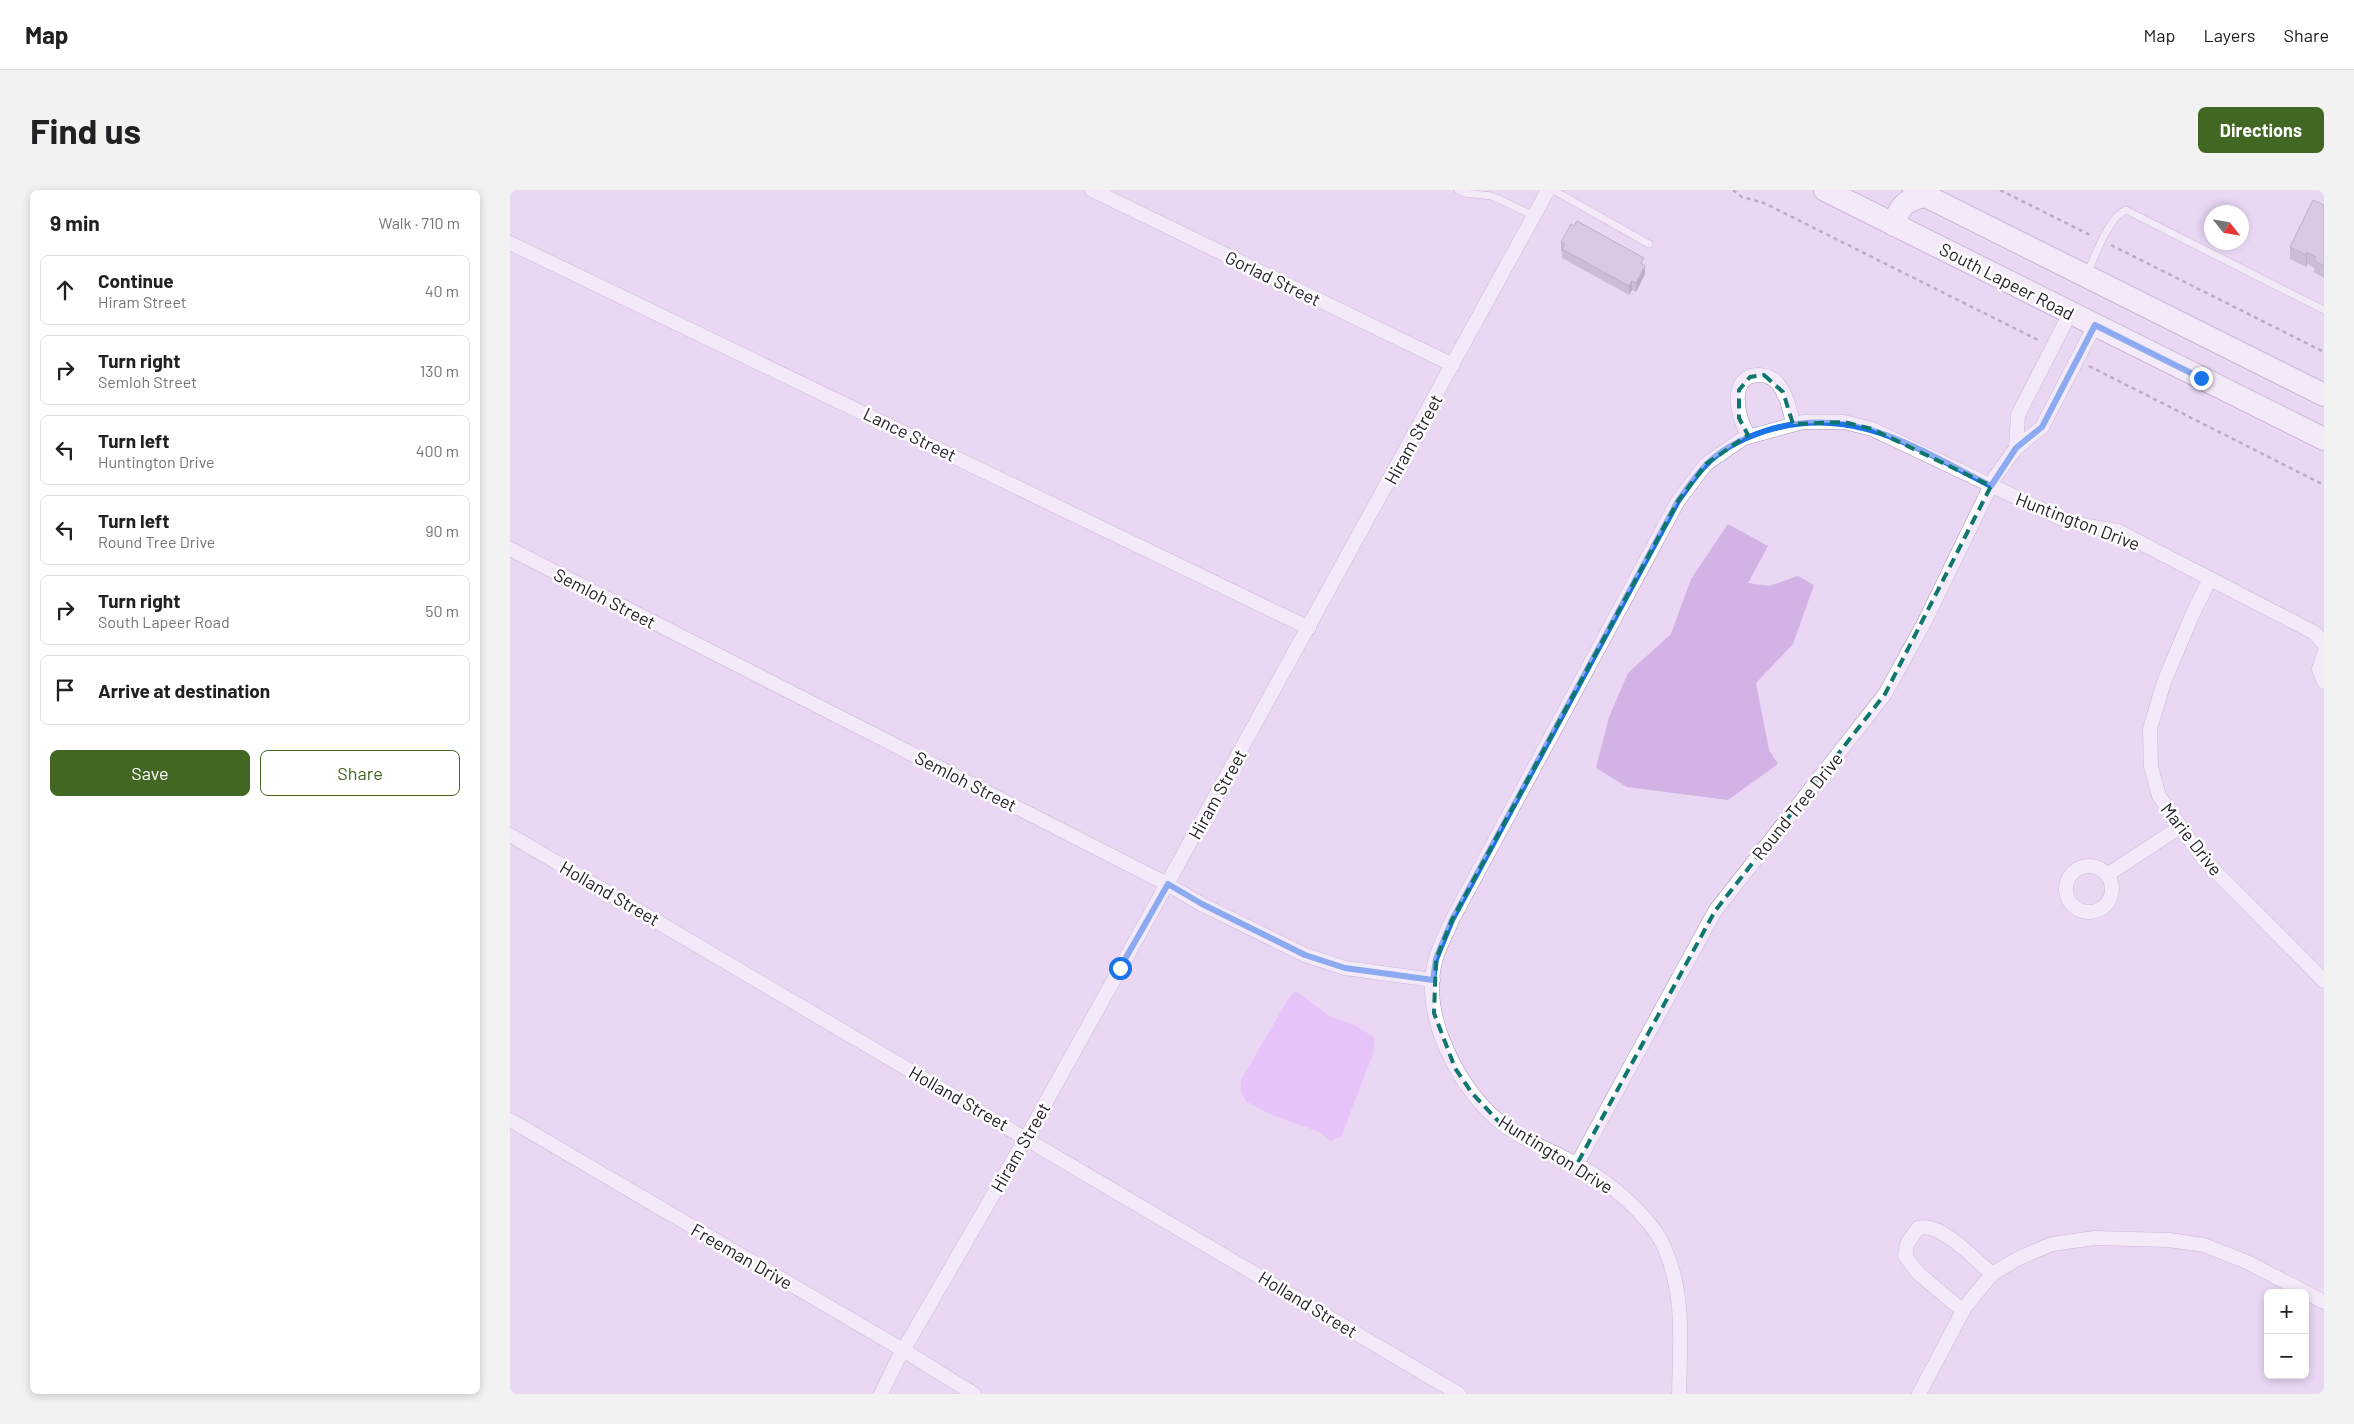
<!DOCTYPE html>
<html lang="en">
<head>
<meta charset="utf-8">
<style>
	:root { --surface:#fff; --page:#f2f2f2; --text:#202124; --muted:#757577; --line:#e0e0e0; --accent:#416722 }
	body { margin:0; font-family:Barlow,sans-serif; background:var(--page); color:var(--text) }
	.controls { position:absolute; right:15px; bottom:15px; display:grid; overflow:hidden; border-radius:8px; box-shadow:0 2px 8px #0003 }
	.controls button { width:45px; height:45px; display:grid; place-items:center; padding:0; border:0; border-bottom:1px solid var(--line); background:var(--surface); color:var(--text); font:25px sans-serif }
	.compass { position:absolute; left:1694px; top:15px; width:45px; height:45px; border-radius:50%; background:var(--surface); box-shadow:0 2px 8px #0003; rotate:121deg }
	.stop { position:absolute; width:15px; height:15px; margin:-11px; border:4px solid #1a73e8; border-radius:50%; background:#fff }
	.stop.end { background:#1a73e8; border-color:#fff; box-shadow:0 1px 5px #0008 }
	.list { margin:0; padding:0; list-style:none }
	h2 { display:flex; justify-content:space-between; align-items:center; height:65px; margin:0; padding:0 20px; font-size:21px }
	h2 small { font-size:16px; font-weight:400; color:var(--muted) }
	.list li { display:grid; grid-template-columns:32px 1fr auto; gap:15px; align-items:center; box-sizing:border-box; height:70px; margin:0 10px 10px; padding:0 10px; border:1px solid var(--line); border-radius:8px }
	.list b { display:block; font-size:19px; white-space:nowrap }
	.list p { margin:0; font-size:16px; white-space:nowrap; color:var(--muted) }
	.list em { font-size:16px; font-style:normal; color:var(--muted) }
	.actions { display:flex; gap:10px; padding:15px 20px }
	.actions a { flex:1; padding:11px 0; border:1px solid var(--accent); border-radius:8px; text-align:center; font-size:18px; color:var(--accent) }
	.actions .main { background:var(--accent); color:#fff }
	.icon { flex:none; width:28px; height:28px; fill:none; stroke:currentColor; stroke-width:2; stroke-linecap:round; stroke-linejoin:round }
	.map { position:relative; flex:none; width:1814px; height:1204px; overflow:hidden; border-radius:8px }
	header { display:flex; align-items:center; gap:30px; box-sizing:border-box; height:70px; padding:0 25px; background:var(--surface); border-bottom:1px solid var(--line) }
	header strong { font-size:24px }
	nav { display:flex; gap:28px; margin-inline-start:auto; font-size:18px }
	.intro { display:flex; align-items:center; justify-content:space-between; box-sizing:border-box; height:120px; padding:0 30px }
	h1 { margin:0; font-size:35px }
	.button { padding:12px 22px; border-radius:8px; background:var(--accent); color:#fff; font-size:18px; font-weight:700 }
	main { display:flex; gap:30px; padding:0 30px }
	aside { flex:1; background:var(--surface); border-radius:8px; box-shadow:0 2px 8px #0003 }
	.map>svg:first-child { display:block }
</style>
</head>
<body>
<header>
<strong>Map</strong>
<nav><a>Map</a><a>Layers</a><a>Share</a></nav>
</header>
<div class="intro"><h1>Find us</h1><a class="button">Directions</a></div>
<main>
<aside>
<h2>9 min<small>Walk · 710 m</small></h2>
<ul class="list">
<li><svg class="icon" aria-label="ahead" viewBox="0 0 24 24"><path d="M12 20V5M6 11l6-6 6 6"/></svg><div><b>Continue</b><p>Hiram Street</p></div><em>40 m</em></li>
<li><svg class="icon" aria-label="right" viewBox="0 0 24 24"><path d="M7 20v-9h11M14 6l5 5-5 5"/></svg><div><b>Turn right</b><p>Semloh Street</p></div><em>130 m</em></li>
<li><svg class="icon" aria-label="left" viewBox="0 0 24 24"><path d="M17 20v-9H6M10 6l-5 5 5 5"/></svg><div><b>Turn left</b><p>Huntington Drive</p></div><em>400 m</em></li>
<li><svg class="icon" aria-label="left" viewBox="0 0 24 24"><path d="M17 20v-9H6M10 6l-5 5 5 5"/></svg><div><b>Turn left</b><p>Round Tree Drive</p></div><em>90 m</em></li>
<li><svg class="icon" aria-label="right" viewBox="0 0 24 24"><path d="M7 20v-9h11M14 6l5 5-5 5"/></svg><div><b>Turn right</b><p>South Lapeer Road</p></div><em>50 m</em></li>
<li><svg class="icon" aria-label="arrive" viewBox="0 0 24 24"><path d="M6 21V4h12l-3 4 3 4H6"/></svg><div><b>Arrive at destination</b></div></li>
</ul>
<div class="actions"><a class="main">Save</a><a>Share</a></div>
</aside>
<div class="map">
<svg width="1814" height="1204" viewBox="0 0 1814 1204">
	<rect width="100%" height="100%" fill="#e9d7f4"/>
	<path fill="#d3b2e5" d="M1218 334 1258 356 1238 393 1259 396 1288 386 1304 395 1283 454 1246 493 1259 560 1268 574 1218 610 1117 597 1086 578 1099 527 1118 483 1161 444 1181 389Z"/>
	<path fill="#e2adfe" d="M786 801 819 826 845 835 865 848 863 864 831 947 820 951 810 942 762 925 737 912 731 903V890L780 806Z"/>
	<g fill="none" stroke-linecap="round" stroke-linejoin="round">
		<g stroke="#a997b2" stroke-width="8">
			<g id="lane">
				<path d="M948 0 954 3 982 6 1024 26"/>
				<path d="M1043 0 1139 54"/>
				<path d="M1577 83C1585 67 1599 26 1616 20L1814 120"/>
			</g>
		</g>
		<g stroke="#a997b2" stroke-width="15">
			<g id="street">
				<path d="M582 0 943 175"/>
				<path d="M0 53 799 438"/>
				<path d="M1239 246C1227 229 1217 183 1251 185 1257 185 1264 189 1268 194 1277 205 1280 220 1283 234"/>
				<path d="M1506 258 1508 225 1560 123"/>
				<path d="M0 359 657 694 691 714 795 765 835 778 923 790"/>
				<path d="M1700 389 1683 423 1654 492 1640 539 1641 577 1649 606 1694 670 1814 791"/>
				<path d="M1814 463 1809 479 1814 492"/>
				<path d="M0 645 949 1204"/>
				<circle cx="1579" cy="699" r="23"/>
				<path d="M1597 685 1670 637"/>
				<path d="M0 930 393 1160 464 1204"/>
				<path d="M1067 974 1205 721 1375 504 1414 433 1485 287 1506 258 1532 237 1585 135"/>
				<path d="M1453 1121 1408 1083 1395 1066 1397 1054 1408 1038C1432 1032 1464 1069 1482 1084"/>
				<path d="M371 1204 387 1171 516 948 657 694 1038 0"/>
				<path d="M1169 1204C1170 1155 1175 1105 1155 1059 1141 1026 1097 990 1066 974 1041 960 1012 950 990 932 967 913 949 887 937 860 924 832 917 798 926 768 930 755 937 742 942 730L1168 311 1196 274 1234 248 1293 232H1334L1362 239 1550 328 1577 336 1608 341 1805 443 1814 454"/>
				<path d="M1409 1204 1455 1117 1482 1084 1509 1068 1542 1054 1585 1048 1659 1050 1694 1055 1737 1072 1814 1112"/>
			</g>
		</g>
		<g stroke="#a997b2" stroke-width="24">
			<g id="primary">
				<path d="M1315 0 1814 249"/>
				<path d="M1404 0 1814 205"/>
				<path d="M1384 35C1389 16 1397 8 1417 6"/>
			</g>
		</g>
		<g stroke="#83778a" stroke-width="2.5" stroke-dasharray="4 4" stroke-linecap="butt">
			<path d="M1223 0 1232 7 1254 13 1530 151"/>
			<path d="M1490 0 1582 46"/>
			<path d="M1601 55 1814 162"/>
			<path d="M1579 176 1814 295"/>
		</g>
		<use href="#lane" stroke="#fff" stroke-width="7"/>
		<use href="#street" stroke="#fff" stroke-width="14"/>
		<use href="#primary" stroke="#fff" stroke-width="22"/>
	</g>
	<g fill="#ab9cb4">
		<path d="M1814 15V88L1804 82V78L1797 74 1796 77 1780 69V57Z"/>
		<path d="M1064 36 1134 75 1135 84 1126 102 1122 100 1119 105 1052 68V61H1051V52Z"/>
	</g>
	<g fill="#8b7f92">
		<path d="M1797 62V74L1796 77V65Z"/>
		<path d="M1135 76V84L1126 102V93Z"/>
		<path d="M1122 91V100L1119 105V96Z"/>
	</g>
	<g fill="#c7b5d1" stroke="#8b7f92">
		<path d="M1803 10 1814 15V76L1804 70 1806 67 1797 62 1796 65 1780 57Z"/>
		<path d="M1067 31 1134 68 1131 73 1135 76 1126 93 1122 91 1119 96 1052 59 1055 54 1051 52 1061 34 1064 36Z"/>
	</g>
	<g fill="none" stroke-linecap="round" stroke-linejoin="round">
		<path stroke="#1a73e8" stroke-width="6" d="M610 778 658 694 692 714 795 765 835 778 923 790 926 769 942 730 1168 311C1177 299 1185 286 1196 275 1211 259 1234 248 1255 241 1342 213 1406 258 1481 296L1506 258 1532 237 1585 135 1691 188"/>
	</g>
	<path d="M0 0H1814V1204H0ZM1254 185 1273 202 1283 234 1334 232 1362 239 1481 296 1375 504 1205 721 1067 974 990 933 962 903 945 878 924 823 926 769 942 730 1168 311 1196 274 1238 245 1229 228V200L1240 187Z" fill="#e9d7f4" fill-opacity=".55" fill-rule="evenodd"/>
	<path fill="none" stroke="#0f766e" stroke-width="4" stroke-dasharray="10 6" stroke-linejoin="round" d="M1254 185 1273 202 1283 234 1334 232 1362 239 1481 296 1375 504 1205 721 1067 974 990 933 962 903 945 878 924 823 926 769 942 730 1168 311 1196 274 1238 245 1229 228V200L1240 187Z"/>
	<g text-anchor="middle" dominant-baseline="central" stroke-width="5" stroke-linejoin="round" paint-order="stroke">
		<g font-size="18" fill="#28212c" stroke="#fff">
			<text transform="translate(763 88) rotate(26)">Gorlad Street</text>
			<text transform="translate(1497 91) rotate(27)">South Lapeer Road</text>
			<text transform="translate(400 244) rotate(26)">Lance Street</text>
			<text transform="translate(903 249) rotate(-61)">Hiram Street</text>
			<text transform="translate(1568 331) rotate(21)">Huntington Drive</text>
			<text transform="translate(95 408) rotate(27)">Semloh Street</text>
			<text transform="translate(456 591) rotate(27)">Semloh Street</text>
			<text transform="translate(707 604) rotate(-61)">Hiram Street</text>
			<text transform="translate(1287 616) rotate(-51)">Round Tree Drive</text>
			<text transform="translate(1682 649) rotate(52)">Marie Drive</text>
			<text transform="translate(100 703) rotate(30)">Holland Street</text>
			<text transform="translate(449 908) rotate(30)">Holland Street</text>
			<text transform="translate(510 957) rotate(-60)">Hiram Street</text>
			<text transform="translate(1046 964) rotate(32)">Huntington Drive</text>
			<text transform="translate(232 1066) rotate(30)">Freeman Drive</text>
			<text transform="translate(798 1114) rotate(31)">Holland Street</text>
		</g>
	</g>
</svg>
<div class="controls">
<button>+</button>
<button>−</button>
</div>
<svg class="compass" viewBox="-18 -18 36 36"><path d="M0-13l5 13h-10z" fill="#e53935"/><path d="M0 13l5-13h-10z" fill="#757577"/></svg>
<div class="stop" style="left:610px;top:778px"></div>
<div class="stop end" style="left:1691px;top:188px"></div>
</div>
</main>
</body>
</html>
